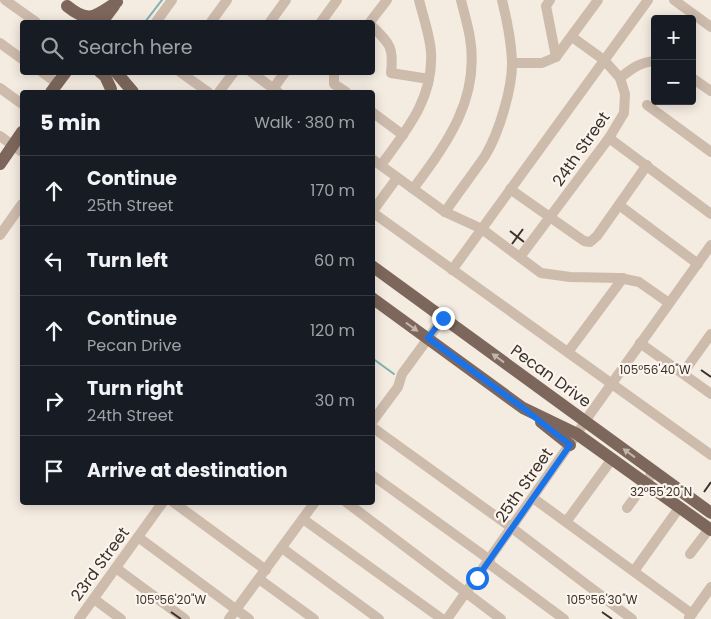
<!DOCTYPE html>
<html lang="en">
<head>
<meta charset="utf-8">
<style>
	:root { --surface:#171b24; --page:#20242c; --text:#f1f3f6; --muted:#9ea1a6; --line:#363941 }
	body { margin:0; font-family:Poppins,sans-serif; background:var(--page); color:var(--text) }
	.controls { position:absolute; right:15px; top:15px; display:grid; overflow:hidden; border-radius:5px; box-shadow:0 2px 12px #0003 }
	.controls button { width:45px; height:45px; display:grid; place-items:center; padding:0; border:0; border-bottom:1px solid var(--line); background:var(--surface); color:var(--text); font:25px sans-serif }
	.stop { position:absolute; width:15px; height:15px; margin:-11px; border:4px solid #1a73e8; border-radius:50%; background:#fff }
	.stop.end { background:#1a73e8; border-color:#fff; box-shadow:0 1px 5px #0008 }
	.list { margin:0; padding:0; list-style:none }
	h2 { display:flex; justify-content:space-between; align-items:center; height:65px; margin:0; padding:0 20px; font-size:21px }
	h2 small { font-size:16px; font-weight:400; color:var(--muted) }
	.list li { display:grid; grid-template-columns:32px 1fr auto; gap:15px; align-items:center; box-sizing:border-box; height:70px; padding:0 20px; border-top:1px solid var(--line) }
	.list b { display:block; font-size:19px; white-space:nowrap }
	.list p { margin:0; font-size:16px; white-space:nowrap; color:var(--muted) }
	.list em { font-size:16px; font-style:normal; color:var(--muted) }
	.icon { flex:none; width:28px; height:28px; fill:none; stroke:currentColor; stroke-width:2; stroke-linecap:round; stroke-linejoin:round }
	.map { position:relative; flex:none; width:711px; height:619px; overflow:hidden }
	.search { position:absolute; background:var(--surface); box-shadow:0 2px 12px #0003; left:20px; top:20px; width:355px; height:55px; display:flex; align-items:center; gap:12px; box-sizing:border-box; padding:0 18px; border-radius:5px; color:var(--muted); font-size:19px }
	.panel { position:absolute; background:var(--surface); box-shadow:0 2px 12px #0003; left:20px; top:90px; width:355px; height:415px; border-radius:5px }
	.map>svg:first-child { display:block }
</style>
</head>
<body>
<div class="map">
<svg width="711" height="619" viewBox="0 0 711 619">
	<rect width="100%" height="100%" fill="#f4ebe1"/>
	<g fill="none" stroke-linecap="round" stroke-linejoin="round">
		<g stroke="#7fb0b2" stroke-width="2">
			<path d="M128 21 136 22"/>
			<path d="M145 22 162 0"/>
			<path d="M372 358 394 374"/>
		</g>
		<g stroke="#cdbbac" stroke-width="10">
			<path d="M5 0 36 22"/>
			<path d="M550 0 546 6 556 57"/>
			<path d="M674 0 711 27"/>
			<path d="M156 22 172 0"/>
			<path d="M211 22 227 0"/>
			<path d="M270 22 286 0"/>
			<path d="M321 22 337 0"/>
			<path d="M370 22 387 0"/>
			<path d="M372 26C390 44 394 47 391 73L429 79"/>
			<path d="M0 43 22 59"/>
			<path d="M512 63H542L556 57 598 0"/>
			<path d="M42 72 58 84"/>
			<path d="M180 72 208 92"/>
			<path d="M251 72 278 92"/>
			<path d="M334 72V84L346 92"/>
			<path d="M620 78C631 69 640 62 655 61"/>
			<path d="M692 78 711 91"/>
			<path d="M0 88 22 104"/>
			<path d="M273 89 285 72"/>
			<path d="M219 92 234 72"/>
			<path d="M647 105 711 152"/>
			<path d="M372 112 403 135"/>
			<path d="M0 136 22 152"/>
			<path d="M609 138 711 214"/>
			<path d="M372 159 445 212 482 229 541 273 570 277 620 278 639 282 669 303"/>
			<path d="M381 165C406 131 434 98 431 52 430 36 423 16 419 0"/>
			<path d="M413 189C447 143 480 99 470 38 468 25 464 13 461 0"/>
			<path d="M510 189 584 241 590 242 597 236 647 165"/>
			<path d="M619 205 698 264"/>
			<path d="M372 212 711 455"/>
			<path d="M372 212 397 178"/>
			<path d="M445 212C458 193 472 175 485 156 499 133 513 87 512 60 511 40 507 20 502 0"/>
			<path d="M0 235 22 204"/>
			<path d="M520 257 609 138 624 113 625 94 620 78 604 60 572 37"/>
			<path d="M452 270 648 0"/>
			<path d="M640 343 711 394"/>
			<path d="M568 352 623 278"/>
			<path d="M683 373 711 334"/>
			<path d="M372 422 398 387 402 374 443 318"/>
			<path d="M372 427 512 528 632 619"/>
			<path d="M372 475 490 560"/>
			<path d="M533 498 692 614"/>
			<path d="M173 502 266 570"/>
			<path d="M346 502 501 619"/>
			<path d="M627 508 654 471"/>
			<path d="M303 519 442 619"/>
			<path d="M566 522 612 459"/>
			<path d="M138 537 249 619"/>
			<path d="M282 548 379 619"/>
			<path d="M690 554 709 529"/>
			<path d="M488 563 564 619"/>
			<path d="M116 568 185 619"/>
			<path d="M634 571 679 508"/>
			<path d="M259 579 314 619"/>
			<path d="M94 599 121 619"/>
			<path d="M689 618 711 587"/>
			<path d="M79 619 163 502"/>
			<path d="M229 619 315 502"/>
			<path d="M447 619 577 434 585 421 711 245"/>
		</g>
		<g stroke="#7d675c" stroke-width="12">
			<path d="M67 6C90 25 96 15 117 2"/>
			<path d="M102 22 114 6"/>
			<path d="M100 72 105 76 111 89"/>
			<path d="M116 72 133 92"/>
			<path d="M51 92 66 72"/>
			<path d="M0 164 22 132"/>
			<path d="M372 266 711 513"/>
			<path d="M372 298 523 408 577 434 711 530"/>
			<path d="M541 422 570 445"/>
		</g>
	</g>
	<defs><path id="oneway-solid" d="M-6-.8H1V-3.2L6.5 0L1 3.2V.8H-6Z" transform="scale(1.25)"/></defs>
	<g fill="#c2b5ac">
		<use href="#oneway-solid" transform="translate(412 327) rotate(36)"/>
		<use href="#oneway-solid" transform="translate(498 358) rotate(-144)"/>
		<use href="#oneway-solid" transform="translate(629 453) rotate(-144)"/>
	</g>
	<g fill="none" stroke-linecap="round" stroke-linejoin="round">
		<path stroke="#1a73e8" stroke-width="6" d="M443 318 428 338 523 408 570 445 477 578"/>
	</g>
	<path fill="none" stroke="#3b302b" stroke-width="2" d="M510 231 524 242M512 244 523 229M701 370 711 377M704 492 711 482M171 612 181 619M602 612 612 619"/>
	<g text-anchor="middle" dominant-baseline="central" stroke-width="4.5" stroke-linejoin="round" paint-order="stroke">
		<g font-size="16" fill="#3b302b" stroke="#fbf5ee">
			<text transform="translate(581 149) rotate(-55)">24th Street</text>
			<text transform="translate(551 376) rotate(36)">Pecan Drive</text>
			<text transform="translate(524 485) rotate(-55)">25th Street</text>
			<text transform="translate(100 564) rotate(-54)">23rd Street</text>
		</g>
	</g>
	<g font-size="12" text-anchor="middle" fill="#3b302b" stroke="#fbf5ee" stroke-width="4.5" stroke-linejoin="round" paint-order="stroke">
		<text x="655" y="374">105°56'40"W</text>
		<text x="661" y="496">32°55'20"N</text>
		<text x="171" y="604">105°56'20"W</text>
		<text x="602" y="604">105°56'30"W</text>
	</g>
</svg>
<div class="controls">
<button>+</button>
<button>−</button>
</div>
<div class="stop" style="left:477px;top:578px"></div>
<div class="stop end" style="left:443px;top:318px"></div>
<div class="search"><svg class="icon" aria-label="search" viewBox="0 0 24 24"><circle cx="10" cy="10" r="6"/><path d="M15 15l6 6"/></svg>Search here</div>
<section class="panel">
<h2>5 min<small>Walk · 380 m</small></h2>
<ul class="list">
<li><svg class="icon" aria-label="ahead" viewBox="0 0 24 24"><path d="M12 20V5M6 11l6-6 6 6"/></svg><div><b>Continue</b><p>25th Street</p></div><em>170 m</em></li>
<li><svg class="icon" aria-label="left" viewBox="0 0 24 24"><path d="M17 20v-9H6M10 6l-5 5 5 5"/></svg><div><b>Turn left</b></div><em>60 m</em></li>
<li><svg class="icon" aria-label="ahead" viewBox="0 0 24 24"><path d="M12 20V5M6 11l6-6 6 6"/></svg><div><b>Continue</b><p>Pecan Drive</p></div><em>120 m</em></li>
<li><svg class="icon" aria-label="right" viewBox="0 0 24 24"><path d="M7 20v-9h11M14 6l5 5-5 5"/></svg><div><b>Turn right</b><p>24th Street</p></div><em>30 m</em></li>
<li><svg class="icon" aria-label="arrive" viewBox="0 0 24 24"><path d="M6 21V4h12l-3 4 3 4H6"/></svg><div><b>Arrive at destination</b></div></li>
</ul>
</section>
</div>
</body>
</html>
